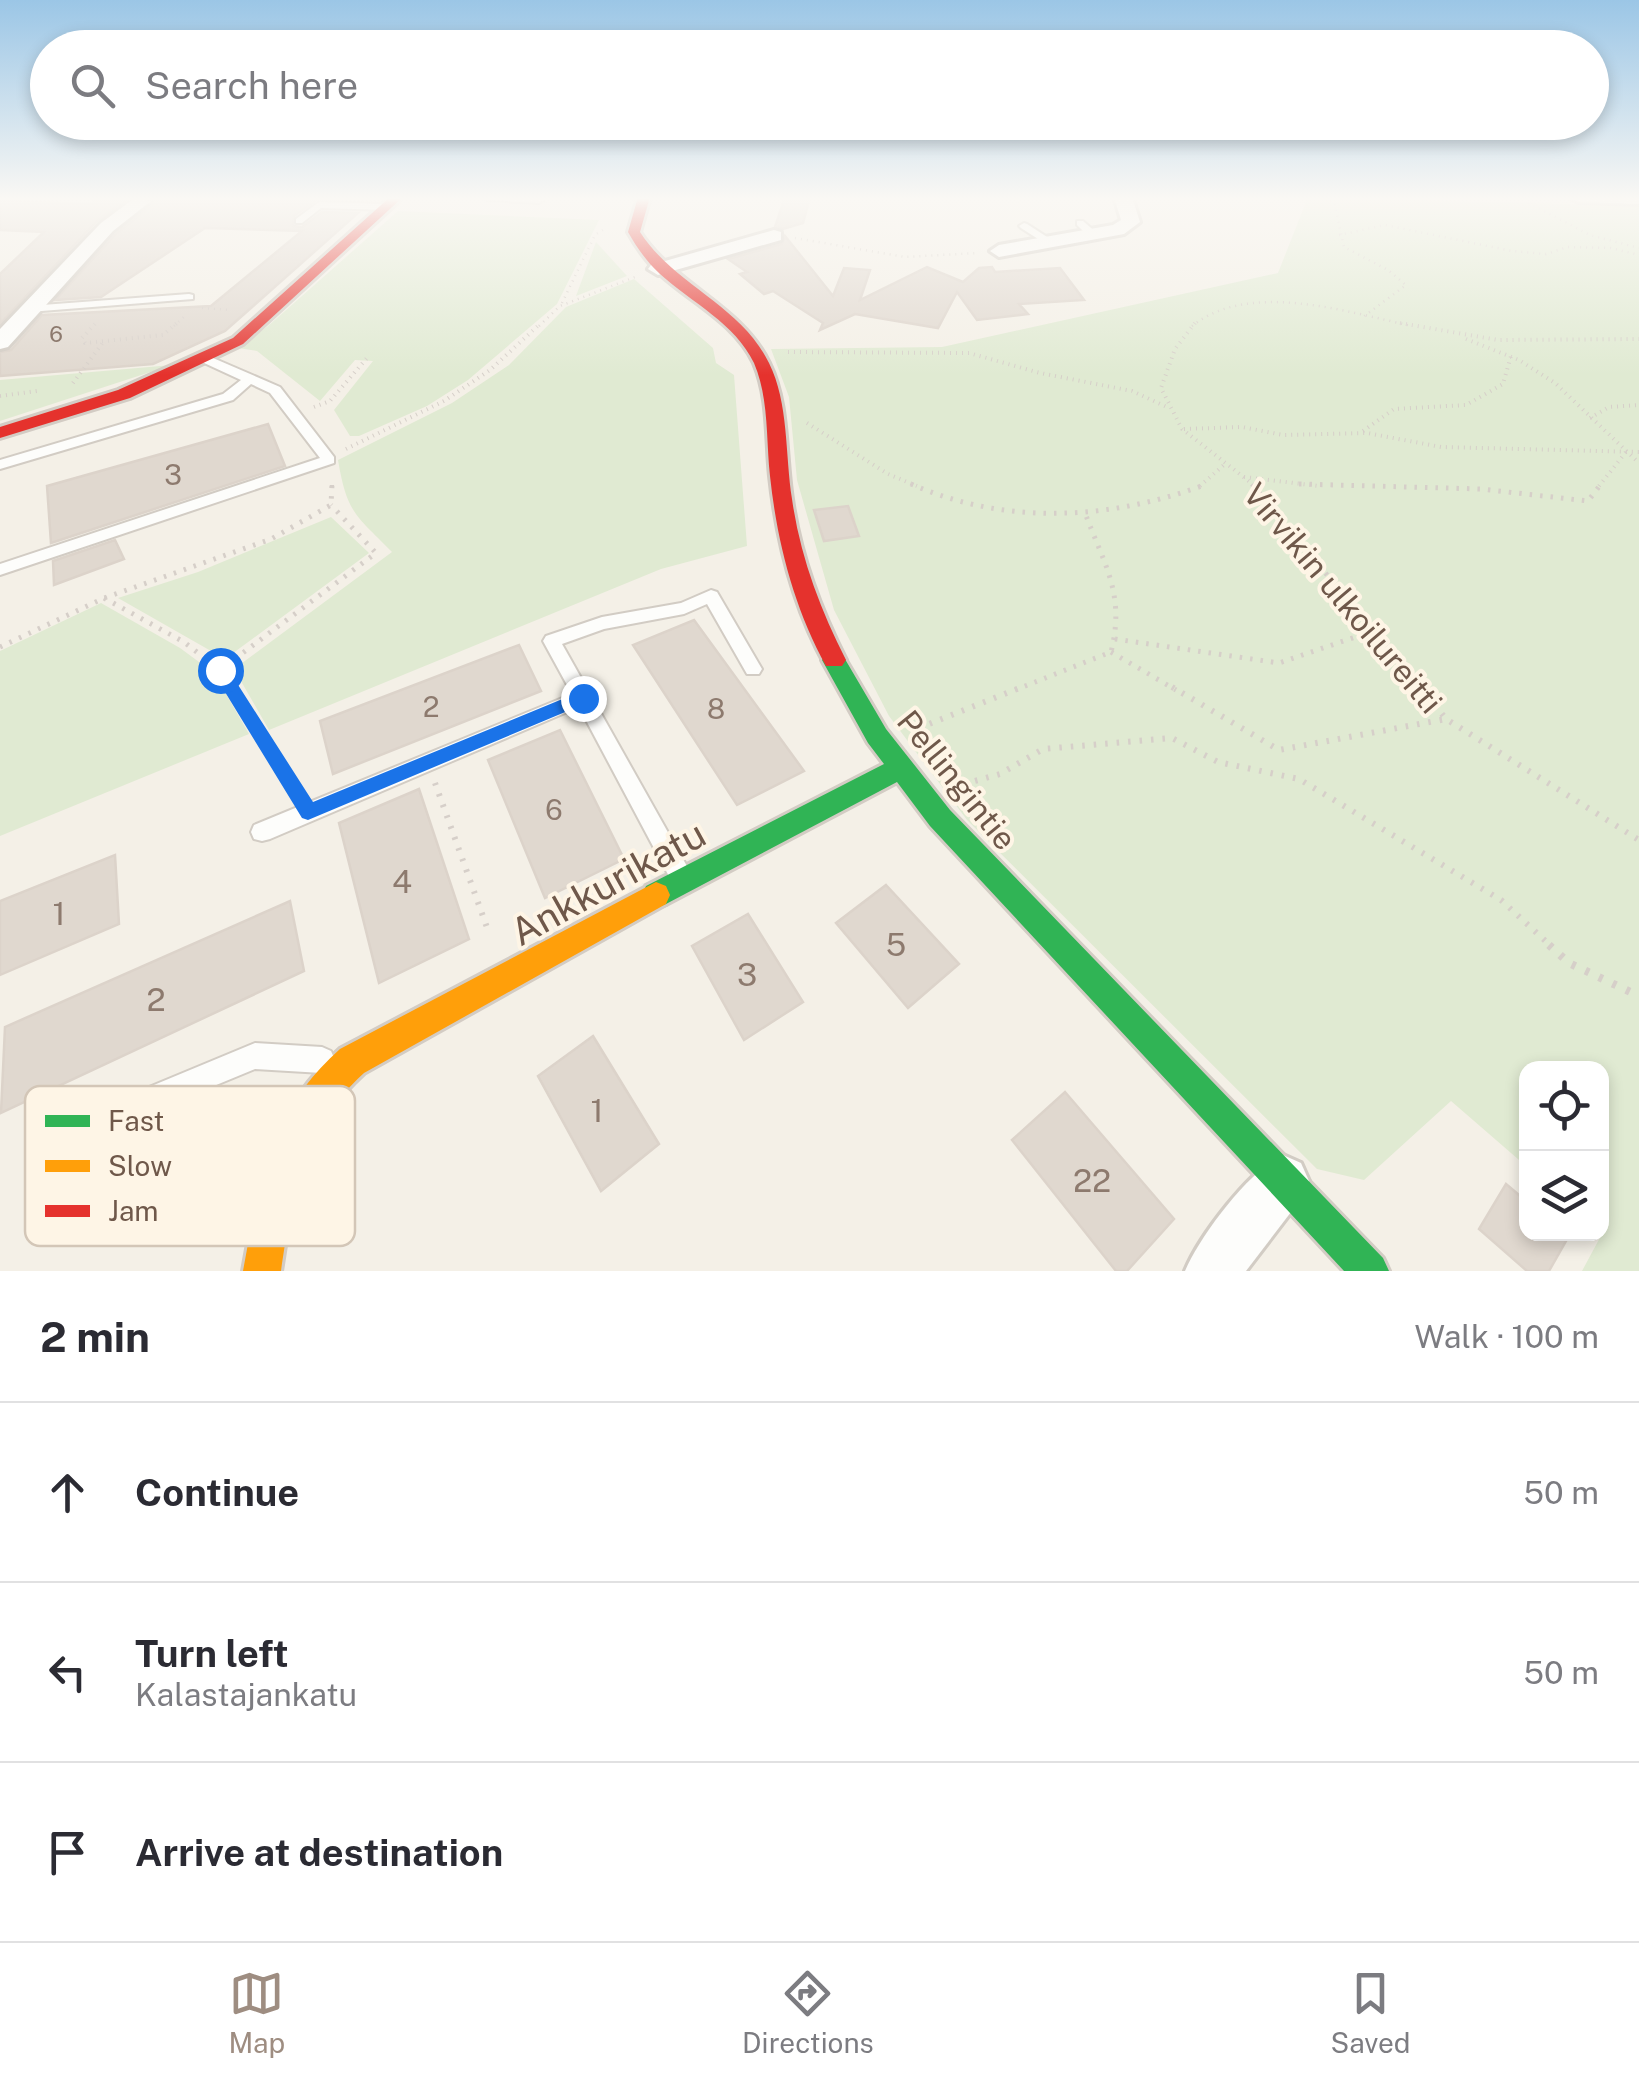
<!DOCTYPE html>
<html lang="en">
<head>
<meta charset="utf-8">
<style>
	:root { --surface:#fff; --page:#f2f2f3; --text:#2b2b33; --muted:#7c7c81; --line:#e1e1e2; --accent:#9e8d81 }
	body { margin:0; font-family:"Public Sans",sans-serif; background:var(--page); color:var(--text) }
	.controls { position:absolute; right:30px; bottom:30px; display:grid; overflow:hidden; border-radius:20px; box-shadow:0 5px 15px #0003 }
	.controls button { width:90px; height:90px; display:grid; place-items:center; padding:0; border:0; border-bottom:2px solid var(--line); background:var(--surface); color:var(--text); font:50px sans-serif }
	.stop { position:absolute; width:30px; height:30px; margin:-22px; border:8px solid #1a73e8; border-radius:50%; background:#fff }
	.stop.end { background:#1a73e8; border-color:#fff; box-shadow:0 2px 10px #0008 }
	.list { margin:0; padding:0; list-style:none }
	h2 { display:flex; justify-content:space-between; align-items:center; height:130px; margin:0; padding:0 40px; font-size:42px }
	h2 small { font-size:32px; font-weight:400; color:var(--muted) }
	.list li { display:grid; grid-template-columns:65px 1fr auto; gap:30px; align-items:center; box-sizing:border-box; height:180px; padding:0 40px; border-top:2px solid var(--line) }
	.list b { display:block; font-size:38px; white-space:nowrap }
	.list p { margin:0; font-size:32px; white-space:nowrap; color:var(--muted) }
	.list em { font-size:32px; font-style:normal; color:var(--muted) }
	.icon { flex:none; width:55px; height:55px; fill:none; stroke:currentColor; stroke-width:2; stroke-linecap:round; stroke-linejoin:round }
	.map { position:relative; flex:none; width:1639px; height:1271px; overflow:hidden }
	.search { position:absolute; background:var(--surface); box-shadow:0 5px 15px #0003; left:30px; right:30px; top:30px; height:110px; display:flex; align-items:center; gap:25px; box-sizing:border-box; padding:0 35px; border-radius:55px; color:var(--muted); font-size:38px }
	.sheet { height:670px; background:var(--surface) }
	nav { display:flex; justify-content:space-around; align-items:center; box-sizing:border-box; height:140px; border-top:2px solid var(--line); background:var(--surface); font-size:28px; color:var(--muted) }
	nav a { display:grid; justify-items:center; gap:5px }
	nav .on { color:var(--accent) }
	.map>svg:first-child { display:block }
</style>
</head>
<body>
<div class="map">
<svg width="1639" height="1271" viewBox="0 0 1639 1271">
	<rect width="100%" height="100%" fill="#f4f0e7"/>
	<g fill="#e0ead2">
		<path d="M1308 197 1639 206V1271H1582L1603 1232 1602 1068H1526V1166L1451 1101 1364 1180 1317 1169 967 820 889 716 834 610 797 480 789 397 771 349 942 347 1278 273Z"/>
		<path d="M398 211 599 220 557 304 468 380 427 406 359 436H350L334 410 373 361 355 360 320 401 257 351 238 348 268 326Z"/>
		<path d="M596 242 627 276 576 296Z"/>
		<path d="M634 279 713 348 716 363 734 375 747 546 661 569 269 730 234 669 392 552C356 515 347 514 338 460L452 403 509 365 566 307Z"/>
		<path d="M172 365 0 421V380Z"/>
		<path d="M331 517 369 553 225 659 118 598 198 572Z"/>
		<path d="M101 603 180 648 214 673 249 734 0 836V651Z"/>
	</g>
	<g fill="#e0d8cf" stroke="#dcd3ca" stroke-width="2.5">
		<path d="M94 197H130L98 220 0 324V274L44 232 0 230V201L94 204Z"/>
		<path d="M151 197H376L319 198 294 216 293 226 302 227 322 212 358 213 225 331 153 364 0 376V352L11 350 42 315 211 306 302 231 205 228 101 297 55 300 116 234 153 204Z"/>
		<path d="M785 197H810L803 223 783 229 775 227Z"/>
		<path d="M785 236 833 296 844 268 870 270 860 300 927 267 963 282 979 268 992 267 995 272 1060 268 1084 300 1019 304 1028 314 977 320 957 292 938 328 855 314 820 330 823 323 773 291 764 294 740 274 747 272 728 259 782 244Z"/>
		<path d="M268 424 285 466 51 543 47 486Z"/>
		<path d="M848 506 859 536 824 541 814 510Z"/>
		<path d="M115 540 124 559 54 585 53 561Z"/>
		<path d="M694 620 804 771 737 805 633 645Z"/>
		<path d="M519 645 541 691 333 774 320 721Z"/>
		<path d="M560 730 624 859 545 898 488 760Z"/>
		<path d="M419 789 469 939 379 983 339 823Z"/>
		<path d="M115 855 119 924 0 975V901Z"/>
		<path d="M886 885 959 964 908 1008 836 923Z"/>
		<path d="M290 901 304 971 1 1113 5 1027Z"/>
		<path d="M748 914 803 1002 744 1040 692 946Z"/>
		<path d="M593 1036 659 1144 601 1191 538 1076Z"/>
		<path d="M1065 1092 1174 1219 1127 1271H1116L1012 1140Z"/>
		<path d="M1506 1184 1526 1201V1234H1570L1549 1271H1527L1479 1229Z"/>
	</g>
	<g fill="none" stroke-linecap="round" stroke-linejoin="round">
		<g stroke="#d2ccc4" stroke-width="4">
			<g id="lane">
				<path d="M482 197H535L544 200 539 203 487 200Z"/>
				<path d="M319 202 387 204 392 207 387 210 321 208 302 223H296V219Z"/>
				<path d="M1077 221H1083L1098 234V238H1090L1077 225Z"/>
				<path d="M1024 223 1027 224 1058 244 1049 246 1021 228 1019 226Z"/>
				<path d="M189 294 193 295V299L29 312 23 309 29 306Z"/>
				<path d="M206 355 280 387 334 457V463L0 575V564L320 458 270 393 251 384 233 400 0 469V460L223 394 241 380 202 362 200 359Z"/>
				<path d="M711 590 717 592 759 664 762 669 759 674H747L707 604 684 614 604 629 562 644 688 868 691 875 688 882 680 885 672 882 579 707 270 839 262 841 254 839 251 832 254 825 572 694 543 641 546 636 602 617 681 603Z"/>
				<path d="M255 1043 322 1047 331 1051 335 1060 331 1069 322 1073 255 1069 146 1114 137 1110 133 1101 137 1092Z"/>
			</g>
		</g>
		<g stroke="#d2ccc4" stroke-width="6">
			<g id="street">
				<path d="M136 197 151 201 113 231 8 347 0 349V329L101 223Z"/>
				<path d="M1114 197H1132L1140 222 1124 234 999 257 990 251 999 245 1113 225 1121 220Z"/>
				<path d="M1569 197H1639V204L1578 202Z"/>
				<path d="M774 230 781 232V240L658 275 648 269 651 265Z"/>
				<path d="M1283 1155 1301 1163 1309 1181 1301 1199 1246 1271H1185C1199 1237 1250 1169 1283 1155Z"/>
			</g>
		</g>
		<g stroke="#d3ccc4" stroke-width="6">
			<path id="fast" d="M834 651 842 654 886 729 950 810 1383 1258 1389 1271H1344L930 826 897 782 666 904 656 908 646 904 642 895 646 886 884 764 868 743 822 660 826 654Z"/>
		</g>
		<g stroke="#d3ccc4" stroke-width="6">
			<path id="slow" d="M656 882 666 886 670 895 666 904 364 1073C296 1136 295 1184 281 1271H243C260 1179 267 1115 340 1049Z"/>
		</g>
		<g stroke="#d3ccc4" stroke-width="6">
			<g id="jam">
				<path d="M390 197H403L243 344 130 398 0 438V427L118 390 233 338Z"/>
				<path d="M638 197H650L640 232C674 285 741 305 769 363 789 403 785 455 792 499 800 556 820 609 846 660L842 666H826C794 608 777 542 770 476 766 439 769 398 754 363 735 323 692 303 660 274 647 262 637 248 628 232Z"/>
			</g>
		</g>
		<g stroke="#d6cfc9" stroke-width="2.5" stroke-dasharray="1 5" stroke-linecap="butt">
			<path d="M1319 197 1334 202 1344 247 1388 270 1406 285 1363 317"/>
			<path d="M1461 197 1553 200"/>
			<path d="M1523 200 1590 235 1639 248"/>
			<path d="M1339 235 1385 225 1512 251 1546 254 1568 247 1611 248 1639 255"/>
			<path d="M795 238 905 257 977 253"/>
			<path d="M562 303 595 235 606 228"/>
			<path d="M202 308 231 310"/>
			<path d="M174 326 186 315"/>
			<path d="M539 326 560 306 635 277"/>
			<path d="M1192 326C1250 280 1347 312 1412 326"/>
		</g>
		<g stroke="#d6cfc9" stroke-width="4" stroke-dasharray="1 5" stroke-linecap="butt">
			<path d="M1195 323 1175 349 1161 388 1182 429 1255 486"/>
			<path d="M1400 323 1498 340 1639 339"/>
			<path d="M95 324 82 338 85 343 163 335 177 323"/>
			<path d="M1466 339 1519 360 1555 383 1639 463"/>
			<path d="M788 352 969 353 1040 373 1132 391 1169 408"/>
			<path d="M73 383 104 341"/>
			<path d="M0 396 37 391"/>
			<path d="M314 407 330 401 367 358"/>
			<path d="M1590 418 1609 407 1639 405"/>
			<path d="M807 423 888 474 917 486"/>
			<path d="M1184 429 1242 427 1283 435 1367 433 1441 447 1639 452"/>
			<path d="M1363 431 1394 409 1466 405 1503 384 1511 356"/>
			<path d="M346 449 444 401 490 370 541 323"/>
			<path d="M1244 477 1319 486"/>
			<path d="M332 486V480"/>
			<path d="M1200 486 1225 464"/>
			<path d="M1599 486 1626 452"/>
		</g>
		<g stroke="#d6cfc9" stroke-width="5" stroke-dasharray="2.5 8" stroke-linecap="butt">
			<path d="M911 484C1007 526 1110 520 1207 484"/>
			<path d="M1252 484 1422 690"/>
			<path d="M1299 484 1481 489 1588 501 1601 484"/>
			<path d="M104 598 184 642 220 670"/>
			<path d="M1115 639 1279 663 1373 631"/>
			<path d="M0 647 104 598 271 539 331 505 332 484"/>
			<path d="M1111 652 1176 690"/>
			<path d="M232 690 220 670 376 553 331 505"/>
			<path d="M1015 690 1111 652C1126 593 1103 563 1084 510"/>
		</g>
		<g stroke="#d6cfc9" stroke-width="6" stroke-dasharray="2.5 9" stroke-linecap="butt">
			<path d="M231 687 295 790"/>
			<path d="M1172 687 1279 750 1446 719"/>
			<path d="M1420 687 1446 719 1639 840"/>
			<path d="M919 728 1022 687"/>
			<path d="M435 783 489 933"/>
			<path d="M964 784 1000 774 1043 749 1172 738 1218 762 1299 779 1501 900 1552 947"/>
		</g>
		<path stroke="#d6cfc9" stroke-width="8" stroke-dasharray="4 11" stroke-linecap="butt" d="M1549 945 1569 963 1639 996"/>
		<use href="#lane" fill="#fdfdfb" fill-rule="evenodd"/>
		<use href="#street" fill="#fdfdfb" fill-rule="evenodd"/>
		<use href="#fast" fill="#30b455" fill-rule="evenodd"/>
		<use href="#slow" fill="#ff9f0a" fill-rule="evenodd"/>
		<use href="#jam" fill="#e5322d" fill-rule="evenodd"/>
	</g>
	<linearGradient id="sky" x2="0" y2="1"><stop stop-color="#9bc6e6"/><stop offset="0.53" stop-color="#faf8f4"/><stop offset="1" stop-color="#faf8f4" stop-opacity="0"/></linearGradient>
	<rect width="1639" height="375" fill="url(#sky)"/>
	<path fill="#1a73e8" d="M220 664 226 666 313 802 577 693 583 691 592 698 589 702 308 820 302 818 214 674V666Z"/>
	<g text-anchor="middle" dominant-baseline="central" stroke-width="8" stroke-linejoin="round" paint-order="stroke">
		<g font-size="22" fill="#8d7a6e">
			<text x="56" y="334">6</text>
		</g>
		<g font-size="28" fill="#8d7a6e">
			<text x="173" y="474">3</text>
			<text x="431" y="706">2</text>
			<text x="716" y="708">8</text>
			<text x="554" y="809">6</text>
		</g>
		<g font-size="32" fill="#6f584a" stroke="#fef5e6">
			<text transform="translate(1343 598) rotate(50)">Virvikin ulkoilureitti</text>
			<text transform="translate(957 780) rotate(51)">Pellingintie</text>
		</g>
		<g font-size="32" fill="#8d7a6e">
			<text x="402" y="881">4</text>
			<text x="59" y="913">1</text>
			<text x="896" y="944">5</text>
			<text x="747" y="974">3</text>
			<text x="156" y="999">2</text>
			<text x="597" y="1110">1</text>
			<text x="1092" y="1180">22</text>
		</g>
		<g font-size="38" fill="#6f584a" stroke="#fef5e6">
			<text transform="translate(608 883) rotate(-29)">Ankkurikatu</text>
		</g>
	</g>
	<rect x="25" y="1086" width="330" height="160" rx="15" fill="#fef5e6" stroke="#d3c6b7" stroke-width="2.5"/>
	<rect x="45" y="1115" width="45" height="12" fill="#30b455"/>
	<rect x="45" y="1160" width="45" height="12" fill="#ff9f0a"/>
	<rect x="45" y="1205" width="45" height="12" fill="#e5322d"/>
	<g font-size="28" fill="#6f584a">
		<text x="108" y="1131">Fast</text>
		<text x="108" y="1176">Slow</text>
		<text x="108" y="1221">Jam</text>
	</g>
</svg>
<div class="controls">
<button><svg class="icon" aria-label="locate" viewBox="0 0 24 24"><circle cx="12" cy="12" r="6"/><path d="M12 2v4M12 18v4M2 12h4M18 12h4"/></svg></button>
<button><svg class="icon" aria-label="layers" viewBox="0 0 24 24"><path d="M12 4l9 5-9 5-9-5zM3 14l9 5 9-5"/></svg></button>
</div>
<div class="stop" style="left:220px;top:670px"></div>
<div class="stop end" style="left:583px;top:698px"></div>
<div class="search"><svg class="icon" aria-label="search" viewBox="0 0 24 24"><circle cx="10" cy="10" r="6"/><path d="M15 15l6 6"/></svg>Search here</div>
</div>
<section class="sheet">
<h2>2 min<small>Walk · 100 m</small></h2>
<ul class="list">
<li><svg class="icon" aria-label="ahead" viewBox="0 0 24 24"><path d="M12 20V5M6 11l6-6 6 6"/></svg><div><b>Continue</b></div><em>50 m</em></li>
<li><svg class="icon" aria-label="left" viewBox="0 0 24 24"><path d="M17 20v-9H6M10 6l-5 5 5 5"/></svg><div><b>Turn left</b><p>Kalastajankatu</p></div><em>50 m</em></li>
<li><svg class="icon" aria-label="arrive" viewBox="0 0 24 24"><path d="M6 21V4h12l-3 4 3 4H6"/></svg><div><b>Arrive at destination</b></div></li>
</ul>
</section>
<nav>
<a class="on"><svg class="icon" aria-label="map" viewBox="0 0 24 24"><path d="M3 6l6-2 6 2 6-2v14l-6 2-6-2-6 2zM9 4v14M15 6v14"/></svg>Map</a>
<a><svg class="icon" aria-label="directions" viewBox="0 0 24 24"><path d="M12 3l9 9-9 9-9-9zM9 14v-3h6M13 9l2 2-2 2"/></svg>Directions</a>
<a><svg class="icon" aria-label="saved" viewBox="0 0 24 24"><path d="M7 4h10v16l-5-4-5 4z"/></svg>Saved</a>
</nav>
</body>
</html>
